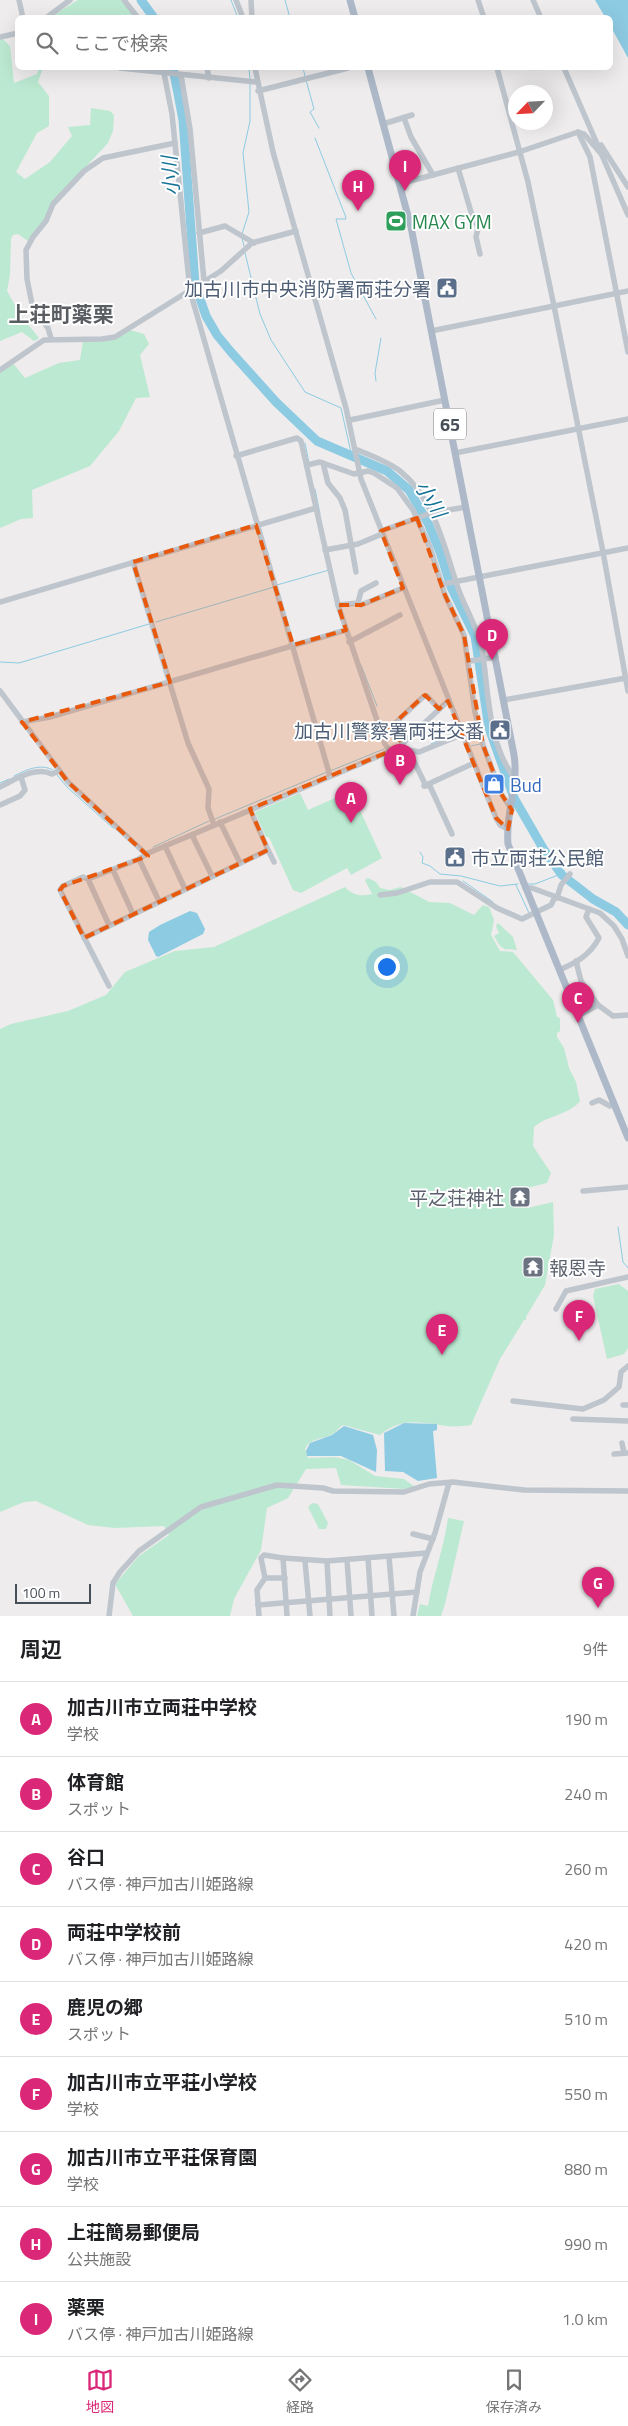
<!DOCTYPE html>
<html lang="ja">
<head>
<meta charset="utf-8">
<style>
	:root { --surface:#fff; --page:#f6f6f6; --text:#202124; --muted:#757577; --line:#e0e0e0; --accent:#db2777 }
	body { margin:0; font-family:"Titillium Web","Noto Sans JP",sans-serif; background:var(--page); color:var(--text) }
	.compass { position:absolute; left:508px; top:85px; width:45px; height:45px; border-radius:50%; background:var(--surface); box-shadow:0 5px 20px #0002; rotate:245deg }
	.scale { position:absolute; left:15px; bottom:12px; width:76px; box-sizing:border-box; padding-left:5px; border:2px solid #464e57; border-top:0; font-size:14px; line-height:18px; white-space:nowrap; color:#464e57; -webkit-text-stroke:4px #fff; paint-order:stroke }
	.you { position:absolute; left:386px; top:966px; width:18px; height:18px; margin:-12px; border:4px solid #fff; border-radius:50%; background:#1a73e8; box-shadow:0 0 0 8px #1a73e833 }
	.badge { display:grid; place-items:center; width:32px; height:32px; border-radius:50%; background:var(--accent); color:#fff; font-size:16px; font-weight:700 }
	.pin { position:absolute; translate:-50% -41px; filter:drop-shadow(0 1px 2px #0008) }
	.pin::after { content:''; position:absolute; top:26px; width:18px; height:15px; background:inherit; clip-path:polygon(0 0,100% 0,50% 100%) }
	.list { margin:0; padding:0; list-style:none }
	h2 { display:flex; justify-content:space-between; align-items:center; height:65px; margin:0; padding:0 20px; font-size:21px }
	h2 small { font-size:16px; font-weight:400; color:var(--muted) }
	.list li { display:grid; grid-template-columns:32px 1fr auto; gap:15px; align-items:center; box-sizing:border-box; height:75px; padding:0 20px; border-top:1px solid var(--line) }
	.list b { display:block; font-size:19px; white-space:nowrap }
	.list p { margin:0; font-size:16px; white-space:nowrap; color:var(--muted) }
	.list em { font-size:16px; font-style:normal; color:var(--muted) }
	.icon { flex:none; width:28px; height:28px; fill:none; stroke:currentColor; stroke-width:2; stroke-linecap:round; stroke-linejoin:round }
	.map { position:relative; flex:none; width:628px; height:1616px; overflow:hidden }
	.search { position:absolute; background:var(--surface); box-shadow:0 5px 20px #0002; left:15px; right:15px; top:15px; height:55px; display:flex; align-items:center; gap:12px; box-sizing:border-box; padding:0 18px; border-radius:8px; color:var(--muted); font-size:19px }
	.sheet { height:740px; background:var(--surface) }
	nav { display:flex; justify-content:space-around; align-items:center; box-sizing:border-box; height:70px; border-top:1px solid var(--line); background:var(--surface); font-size:14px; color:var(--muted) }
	nav a { display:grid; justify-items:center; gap:2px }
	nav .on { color:var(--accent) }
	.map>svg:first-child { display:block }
</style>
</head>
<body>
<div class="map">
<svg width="628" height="1616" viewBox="0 0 628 1616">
	<rect width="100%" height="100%" fill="#eeecec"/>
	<g fill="#bce9d1">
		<path d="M78 0H121L135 17 54 18V15Z"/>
		<path d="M0 39H3L10 46 14 83 37 74 39 68H43L38 82 49 96V126L37 133 16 172 25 179 50 162 72 136 68 127 90 125 91 108 110 111 114 115 113 131 108 143 51 204 44 222 28 241 18 234 13 235 11 239 10 275 7 291 21 316 39 338 34 341 22 332 0 341Z"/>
		<path d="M130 330 144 334 149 344 140 355 150 397 136 398 119 431 90 466 32 490 33 518 21 519 0 528V371L12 362 25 378 59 363 80 360 83 341H107Z"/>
		<path d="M351 791 382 858 351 875 347 868 301 893 293 890 269 837H266L255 812 300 793 308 810Z"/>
		<path d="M368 878 376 882 380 888 389 890 401 887 429 902 450 903 474 915 483 905 489 907 494 920 491 935 500 951 513 952 553 1000 557 1017 560 1018V1031L557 1033V1037L564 1048 569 1068 576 1082 580 1101C569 1115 548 1115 534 1127L533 1146 551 1173 547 1183 510 1192 512 1203 528 1208 553 1202 554 1235 545 1285 526 1317V1320H524L500 1359 471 1425C463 1426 455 1427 447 1426 421 1423 403 1416 380 1435L343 1425C339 1427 338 1430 334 1433 324 1440 310 1437 305 1449L308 1458 335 1457 349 1460 375 1476 404 1479 415 1487 405 1489 341 1485 336 1468 306 1469 288 1498 267 1508 261 1550 234 1599 230 1616H133L115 1584 139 1556 169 1535 164 1526 115 1528 88 1525 36 1501 24 1502 0 1512V1029L11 1024 68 1011 106 995 125 972 175 951 214 947 345 887C352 895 361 897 372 894L365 880Z"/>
		<path d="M498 923 513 937 517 950 507 949 506 950 500 946 494 936 499 933 496 926Z"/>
		<path d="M619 1284 628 1291V1348L624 1354 607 1359 593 1296 595 1289Z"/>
		<path d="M312 1503 318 1504 328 1523 326 1529H319L308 1507Z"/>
		<path d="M448 1518 464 1521 445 1604 441 1616H417L420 1604 428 1606C433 1576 444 1548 448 1518Z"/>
	</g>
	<g fill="#8dcbe3">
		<path d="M595 0H628V58L611 27 610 18 605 17Z"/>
		<path d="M190 911 197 913 205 929 203 934 158 957 156 956 148 940 149 932 160 925Z"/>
		<path d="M404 1423 437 1424V1430L433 1431 437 1478 418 1481 403 1472 385 1471 384 1433Z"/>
		<path d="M344 1426 373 1435 377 1450 376 1472 341 1456H307L306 1451 310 1443 332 1435Z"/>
	</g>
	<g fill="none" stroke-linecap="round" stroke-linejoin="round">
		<g stroke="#8dcbe3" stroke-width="1">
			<path d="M231 0 238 18"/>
			<path d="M285 0 290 18"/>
			<path d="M249 68 250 79"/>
			<path d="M303 68 305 76"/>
			<path d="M306 80 314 109 310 112 319 128"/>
			<path d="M315 138 345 215 346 219H336L351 273 376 319"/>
			<path d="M242 234 249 212 243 153 250 121V83"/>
			<path d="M242 238 244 246"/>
			<path d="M245 253 260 314 271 340 305 392 341 408 352 457"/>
			<path d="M376 381 375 373 381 338"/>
			<path d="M305 443 309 463"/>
			<path d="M315 489 320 514"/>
			<path d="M277 585 329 570"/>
			<path d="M156 622 274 587"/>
			<path d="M0 662 19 663 149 624"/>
			<path d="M361 665 377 706"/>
			<path d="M431 744 457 732"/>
			<path d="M471 746 480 744"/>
			<path d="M330 771 384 749"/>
			<path d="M57 775 67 787 113 828"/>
			<path d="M14 776C26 770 40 763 53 770"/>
			<path d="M0 783 9 779"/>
			<path d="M215 819 327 772"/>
			<path d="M153 847 209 821"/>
			<path d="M420 852 423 857 422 863 430 866 440 874 461 876 500 886 518 884"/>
			<path d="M463 881 493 902"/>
			<path d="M528 884H535L561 874"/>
			<path d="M516 885 529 913"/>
			<path d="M618 1227 623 1262 628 1268"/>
		</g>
		<g stroke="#8dcbe3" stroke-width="9">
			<path d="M141 0 154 18"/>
			<path d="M173 68 183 120 195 284 206 316 217 335 231 352 276 402 317 441 387 471 409 490 428 523 440 552 451 587 475 636 489 728 514 798 544 850 562 875 593 899 616 912 628 925"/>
		</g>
		<g stroke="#bec5cd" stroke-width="5.5">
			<path d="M19 0 23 18"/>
			<path d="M124 0 138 18"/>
			<path d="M236 0 243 18"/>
			<path d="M251 0 252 18"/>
			<path d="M478 0 484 18"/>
			<path d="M533 0 541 18"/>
			<path d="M46 18 70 0"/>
			<path d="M0 37 18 33"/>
			<path d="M120 68 256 82"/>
			<path d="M163 68 172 114 190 291 330 776"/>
			<path d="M207 68 209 78"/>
			<path d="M255 68 273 152 346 408 361 479 496 818 500 825 508 829"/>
			<path d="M497 68 528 182 554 306 603 552 628 691"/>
			<path d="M564 68 628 215"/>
			<path d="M181 75 190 129 204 281"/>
			<path d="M258 91 348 68"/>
			<path d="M404 118 411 137 433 175"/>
			<path d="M383 124 412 115"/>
			<path d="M578 132 590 157 628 352"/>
			<path d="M601 145 628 187"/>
			<path d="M458 168 471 212 478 228 476 237 480 254"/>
			<path d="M399 184 519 152 578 132 584 134 603 156"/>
			<path d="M199 233 225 226 254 243"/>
			<path d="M431 331 628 291"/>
			<path d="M51 338 48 328 33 309 27 279 26 250 33 237 46 221 53 204 84 171 103 158 175 143"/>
			<path d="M0 370 44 340 102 339 115 337 221 271 252 243 296 231"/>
			<path d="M350 420 445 400"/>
			<path d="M355 449C370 455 387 461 400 471 434 498 444 546 457 585 464 607 477 625 482 649 489 692 487 744 516 780"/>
			<path d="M455 453 628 419"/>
			<path d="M236 456 297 438 301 441 338 605 385 744 390 751"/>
			<path d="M323 463 328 483 340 498 345 510 356 572"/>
			<path d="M307 465 320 462 354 474 368 471 374 473 397 488 413 510 430 547 445 595 464 635 475 712 483 745 502 795 512 810"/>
			<path d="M381 531 431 513 466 507"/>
			<path d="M325 550 358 544 382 534"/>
			<path d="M133 562 188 743 209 789 208 808 214 825"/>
			<path d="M443 584 628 548"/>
			<path d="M0 602 316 508"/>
			<path d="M358 603 361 591 376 583"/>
			<path d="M338 605 358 603 361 605 403 588"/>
			<path d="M349 642 400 615"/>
			<path d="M470 661 496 657"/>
			<path d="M0 691 68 782 146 854"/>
			<path d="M504 700 626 678"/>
			<path d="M22 722 50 717 346 630"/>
			<path d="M402 742 391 730V727L423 697 427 696 439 709"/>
			<path d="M398 748 419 752 461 735"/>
			<path d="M409 751 426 786"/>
			<path d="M429 784 452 834"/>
			<path d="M424 786 474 763"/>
			<path d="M0 787C16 779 35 766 52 774L59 771"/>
			<path d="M0 805 20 796 25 790 21 777"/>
			<path d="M220 822 240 863"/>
			<path d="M192 835 212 876"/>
			<path d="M165 846 185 889"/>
			<path d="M268 850 274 862"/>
			<path d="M139 859 159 901"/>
			<path d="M113 870 133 914"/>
			<path d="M88 879 109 925"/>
			<path d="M525 888H532L600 913 614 926 622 939 628 956"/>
			<path d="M380 895 397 893 430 882H457L497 908 522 919 551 905 555 897"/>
			<path d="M557 898 561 885 570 874"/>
			<path d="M84 938 268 850 250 809"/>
			<path d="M576 961 581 981 598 1005"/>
			<path d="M559 970C576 963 590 955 599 938L586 917 589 909"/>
			<path d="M109 986 60 890 63 886 83 877 88 879 139 859 146 854 398 748 448 701"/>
			<path d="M578 1016 598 1005 613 1016 628 1015"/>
			<path d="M592 1103 599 1100 610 1106 614 1103"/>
			<path d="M583 1191 628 1187"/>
			<path d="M556 1309 566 1291 628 1277"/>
			<path d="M513 1401 583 1409 604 1400 619 1387 621 1372 628 1366"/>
			<path d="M623 1405H628"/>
			<path d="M573 1419 628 1421"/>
			<path d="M622 1443 624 1453"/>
			<path d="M614 1454 628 1453"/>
			<path d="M413 1534 433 1539"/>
			<path d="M389 1557 394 1616"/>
			<path d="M368 1558 372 1616"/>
			<path d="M347 1560 351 1616"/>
			<path d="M305 1561 310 1616"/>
			<path d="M327 1561 330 1616"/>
			<path d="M265 1578H285"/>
			<path d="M258 1605 417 1592"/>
			<path d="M109 1616 113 1583 120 1572 139 1551 201 1507 277 1485 323 1488 333 1491 404 1492 429 1484 453 1482 524 1490 628 1491"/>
			<path d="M259 1616 257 1590 265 1578 261 1558 264 1555 283 1558"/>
			<path d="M287 1616 283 1558 327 1561 427 1553"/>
			<path d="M413 1616 420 1572 435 1533 449 1483"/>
		</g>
		<g stroke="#adb9c9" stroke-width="7">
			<path d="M350 0 355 18"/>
			<path d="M368 68 411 227 514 755C519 785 505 814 508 844L628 1138"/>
		</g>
	</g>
	<path fill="#e8590c" fill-opacity="0.2" stroke="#e8590c" stroke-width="4" stroke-dasharray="10 6" stroke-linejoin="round" d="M417 518 445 595 464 635 483 745 502 795 512 810 508 829 496 818 448 701 439 709 425 695 389 728 402 742 398 748 250 809 268 850 84 938 60 890 63 886 148 856 68 782 22 722 170 682 133 562 256 525 293 645 346 630 338 605H361L403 588 381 531Z"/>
	<defs>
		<g id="stadium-square" transform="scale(1.125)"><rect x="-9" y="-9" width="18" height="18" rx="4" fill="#2e9e5b" stroke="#fff"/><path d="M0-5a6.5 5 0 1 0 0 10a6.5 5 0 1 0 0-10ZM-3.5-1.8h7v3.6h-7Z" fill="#fff"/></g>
		<g id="civic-square" transform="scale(1.125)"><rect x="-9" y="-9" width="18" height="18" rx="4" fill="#5c6f8a" stroke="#fff"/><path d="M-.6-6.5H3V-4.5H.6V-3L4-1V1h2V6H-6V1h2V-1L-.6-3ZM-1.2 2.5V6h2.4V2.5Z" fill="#fff"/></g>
		<g id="shop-square" transform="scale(1.125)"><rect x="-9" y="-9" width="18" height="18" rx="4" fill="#3f7fe0" stroke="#fff"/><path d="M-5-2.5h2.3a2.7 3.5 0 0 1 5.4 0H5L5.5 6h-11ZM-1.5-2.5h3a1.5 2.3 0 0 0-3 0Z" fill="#fff"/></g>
		<g id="temple-square" transform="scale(1.125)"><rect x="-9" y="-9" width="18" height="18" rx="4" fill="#6b7280" stroke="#fff"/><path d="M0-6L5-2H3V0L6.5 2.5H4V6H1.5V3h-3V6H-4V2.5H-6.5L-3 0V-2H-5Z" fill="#fff"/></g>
	</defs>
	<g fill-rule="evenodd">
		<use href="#stadium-square" x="396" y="221"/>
		<use href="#civic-square" x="447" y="288"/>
		<use href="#civic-square" x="500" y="730"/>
		<use href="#shop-square" x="494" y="784"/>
		<use href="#civic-square" x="455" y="857"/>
		<use href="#temple-square" x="520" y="1197"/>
		<use href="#temple-square" x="533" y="1267"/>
	</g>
	<g text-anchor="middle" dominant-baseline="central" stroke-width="4" stroke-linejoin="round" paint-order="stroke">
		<rect fill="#fff" stroke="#7e8389" stroke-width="1" x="434" y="408.5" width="32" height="31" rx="4"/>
		<g font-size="18" font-weight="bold" fill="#464e57">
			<text x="450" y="424">65</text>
		</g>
		<g font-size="19" fill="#27864d" stroke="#fff" text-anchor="start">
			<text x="412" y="221">MAX GYM</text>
		</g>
		<g font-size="19" fill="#4e5e75" stroke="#fff" text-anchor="end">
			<text x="431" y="288">加古川市中央消防署両荘分署</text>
			<text x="484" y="730">加古川警察署両荘交番</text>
			<text x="471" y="857" text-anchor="start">市立両荘公民館</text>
		</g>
		<g font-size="19" fill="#366cbe" stroke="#fff" text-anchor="start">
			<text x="510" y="784">Bud</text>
		</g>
		<g font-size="19" fill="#5b616d" stroke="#fff" text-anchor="end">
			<text x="504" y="1197">平之荘神社</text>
			<text x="549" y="1267" text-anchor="start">報恩寺</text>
		</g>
		<g font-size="20" font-style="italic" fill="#187497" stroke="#fff">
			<text transform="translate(170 176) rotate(-94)">小川</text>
			<text transform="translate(431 499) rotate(59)">小川</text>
		</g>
		<g font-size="21" font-weight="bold" fill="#595c60" stroke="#fff">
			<text x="61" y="314">上荘町薬栗</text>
		</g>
	</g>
</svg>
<svg class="compass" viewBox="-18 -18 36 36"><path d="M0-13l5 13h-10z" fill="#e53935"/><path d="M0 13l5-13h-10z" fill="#757577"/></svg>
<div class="scale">100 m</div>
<div class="you"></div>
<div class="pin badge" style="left:351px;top:823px">A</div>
<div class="pin badge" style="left:400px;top:785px">B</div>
<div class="pin badge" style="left:578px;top:1023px">C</div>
<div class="pin badge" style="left:492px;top:660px">D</div>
<div class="pin badge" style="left:442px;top:1355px">E</div>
<div class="pin badge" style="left:579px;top:1341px">F</div>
<div class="pin badge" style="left:598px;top:1608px">G</div>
<div class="pin badge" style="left:358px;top:211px">H</div>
<div class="pin badge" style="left:405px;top:191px">I</div>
<div class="search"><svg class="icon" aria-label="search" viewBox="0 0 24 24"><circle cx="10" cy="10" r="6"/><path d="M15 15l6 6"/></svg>ここで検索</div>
</div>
<section class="sheet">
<h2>周辺<small>9件</small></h2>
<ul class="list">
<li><span class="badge">A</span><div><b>加古川市立両荘中学校</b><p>学校</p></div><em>190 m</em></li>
<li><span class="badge">B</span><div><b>体育館</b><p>スポット</p></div><em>240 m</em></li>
<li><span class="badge">C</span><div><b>谷口</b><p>バス停 · 神戸加古川姫路線</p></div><em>260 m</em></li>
<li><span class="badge">D</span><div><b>両荘中学校前</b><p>バス停 · 神戸加古川姫路線</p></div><em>420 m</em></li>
<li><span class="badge">E</span><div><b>鹿児の郷</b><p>スポット</p></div><em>510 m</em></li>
<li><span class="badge">F</span><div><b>加古川市立平荘小学校</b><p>学校</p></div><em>550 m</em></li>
<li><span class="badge">G</span><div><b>加古川市立平荘保育園</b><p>学校</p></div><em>880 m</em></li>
<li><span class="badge">H</span><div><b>上荘簡易郵便局</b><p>公共施設</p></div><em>990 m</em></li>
<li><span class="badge">I</span><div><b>薬栗</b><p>バス停 · 神戸加古川姫路線</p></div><em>1.0 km</em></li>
</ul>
</section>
<nav>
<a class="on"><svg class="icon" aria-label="map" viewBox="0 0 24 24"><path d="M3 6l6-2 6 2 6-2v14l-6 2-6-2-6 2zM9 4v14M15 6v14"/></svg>地図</a>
<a><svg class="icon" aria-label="directions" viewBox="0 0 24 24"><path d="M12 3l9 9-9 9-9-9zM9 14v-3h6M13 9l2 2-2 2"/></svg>経路</a>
<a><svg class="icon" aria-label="saved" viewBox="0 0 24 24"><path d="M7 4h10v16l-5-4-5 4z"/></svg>保存済み</a>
</nav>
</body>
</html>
